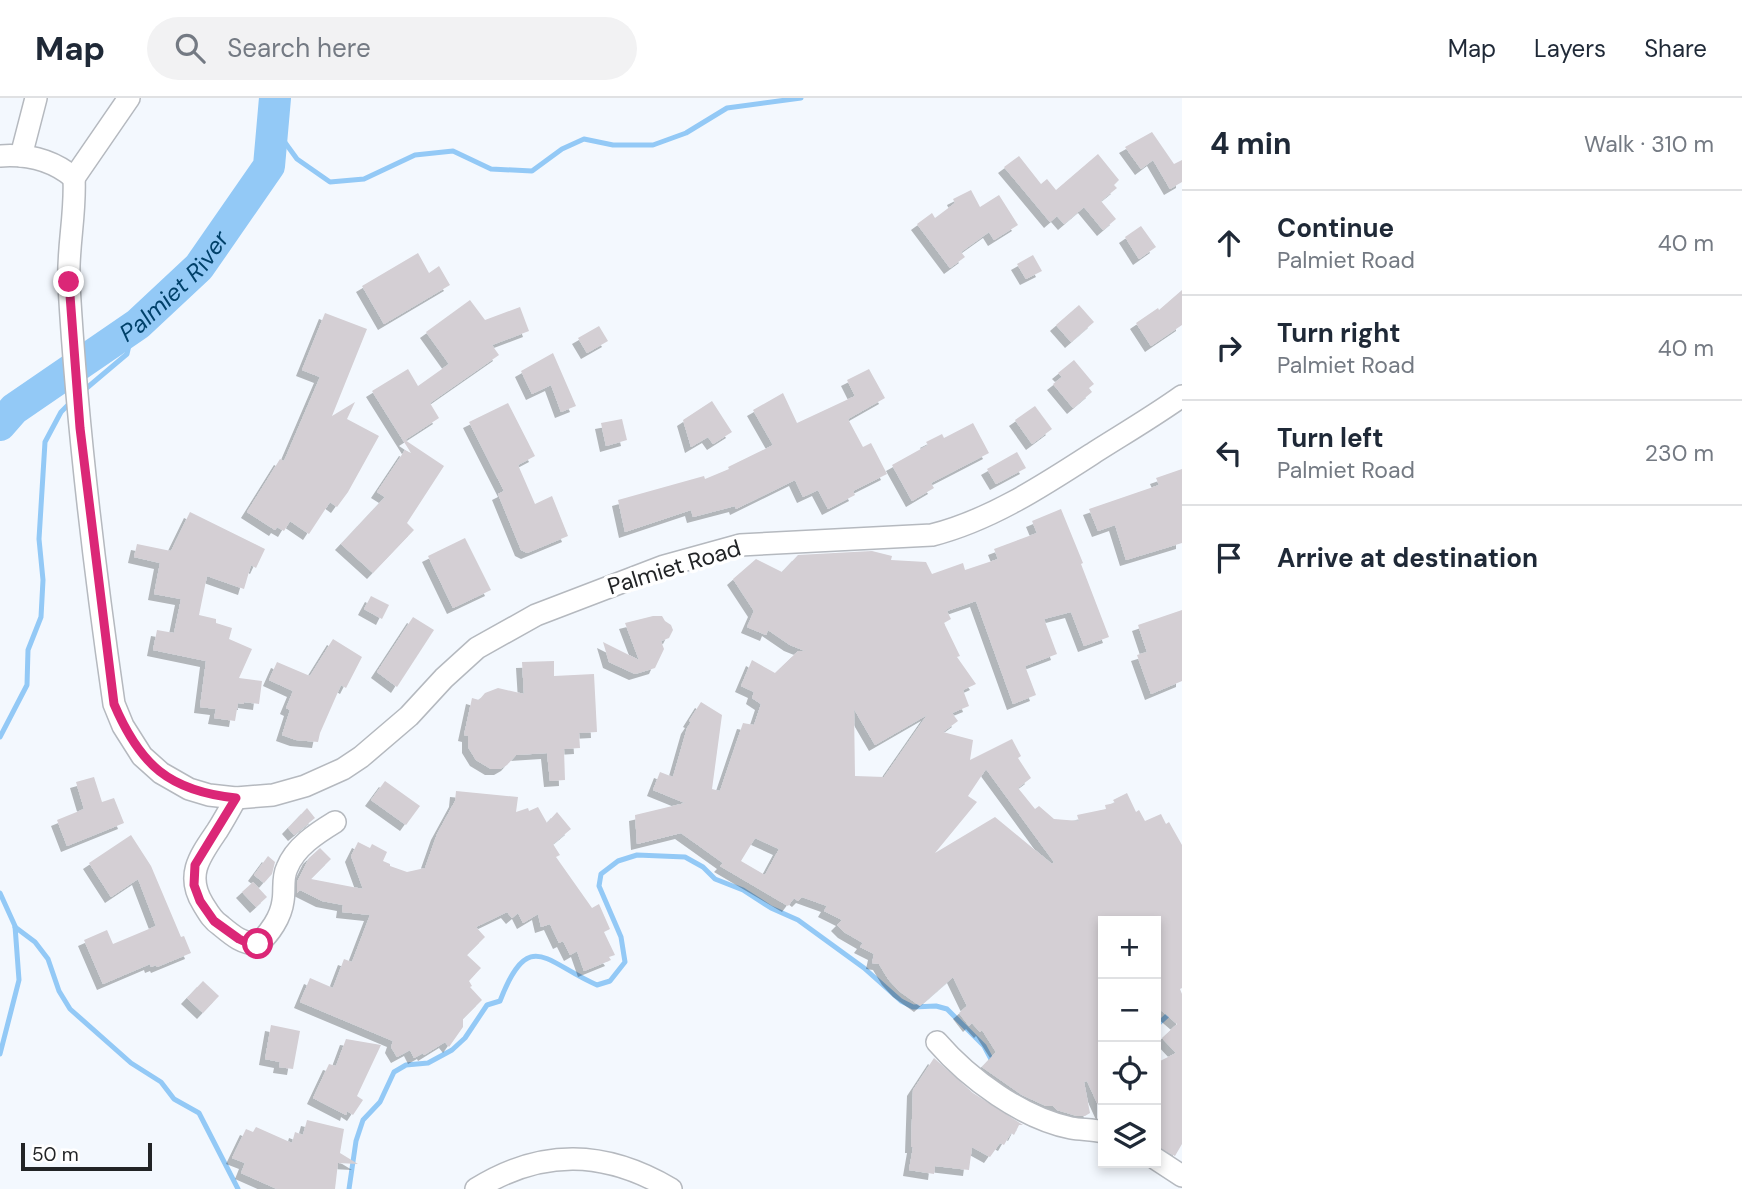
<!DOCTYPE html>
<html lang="en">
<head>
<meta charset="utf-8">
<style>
	:root { --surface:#fff; --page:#f2f2f3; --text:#1f2937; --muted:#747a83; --line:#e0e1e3 }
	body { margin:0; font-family:"DM Sans",sans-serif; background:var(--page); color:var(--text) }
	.controls { position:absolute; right:21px; bottom:21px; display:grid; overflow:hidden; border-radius:0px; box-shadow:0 4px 10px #0003 }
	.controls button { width:63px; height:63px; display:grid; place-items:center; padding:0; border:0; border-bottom:2px solid var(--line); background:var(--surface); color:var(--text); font:35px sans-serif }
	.scale { position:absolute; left:21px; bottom:18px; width:131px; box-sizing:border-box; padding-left:7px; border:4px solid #222426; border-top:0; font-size:19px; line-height:24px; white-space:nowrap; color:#222426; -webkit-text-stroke:5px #fff; paint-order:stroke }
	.stop { position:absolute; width:21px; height:21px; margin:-16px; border:5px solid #db2777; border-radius:50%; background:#fff }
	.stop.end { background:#db2777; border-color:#fff; box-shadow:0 2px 7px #0008 }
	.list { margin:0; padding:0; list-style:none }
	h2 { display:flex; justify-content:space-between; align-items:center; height:91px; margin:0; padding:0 28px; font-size:30px }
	h2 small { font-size:23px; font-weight:400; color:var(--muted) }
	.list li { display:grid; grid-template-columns:46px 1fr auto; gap:21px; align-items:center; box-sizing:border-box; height:105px; padding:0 28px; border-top:2px solid var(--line) }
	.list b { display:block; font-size:26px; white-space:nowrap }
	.list p { margin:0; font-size:23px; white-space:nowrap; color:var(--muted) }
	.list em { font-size:23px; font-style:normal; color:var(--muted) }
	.icon { flex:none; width:38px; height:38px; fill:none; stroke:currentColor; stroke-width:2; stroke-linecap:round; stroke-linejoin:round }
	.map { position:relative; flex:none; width:1182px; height:1091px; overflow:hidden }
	header { display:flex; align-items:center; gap:42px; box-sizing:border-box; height:98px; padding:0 35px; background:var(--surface); border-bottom:2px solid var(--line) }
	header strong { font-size:33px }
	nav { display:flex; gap:38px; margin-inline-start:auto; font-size:24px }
	.search { width:490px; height:63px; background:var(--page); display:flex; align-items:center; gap:18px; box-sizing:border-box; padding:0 24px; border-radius:38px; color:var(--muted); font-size:26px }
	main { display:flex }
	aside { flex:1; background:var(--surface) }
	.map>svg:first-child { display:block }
</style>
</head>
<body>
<header>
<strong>Map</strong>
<div class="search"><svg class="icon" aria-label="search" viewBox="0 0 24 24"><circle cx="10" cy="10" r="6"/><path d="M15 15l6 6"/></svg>Search here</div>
<nav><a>Map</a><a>Layers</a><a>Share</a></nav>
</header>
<main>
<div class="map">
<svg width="1182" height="1091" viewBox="0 0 1182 1091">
	<defs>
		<filter id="shadow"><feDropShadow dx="-6" dy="6" stdDeviation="0" flood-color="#0004"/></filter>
	</defs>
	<rect width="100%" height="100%" fill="#f3f8fe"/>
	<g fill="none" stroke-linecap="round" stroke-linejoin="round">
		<g stroke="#93c9f6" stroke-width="5">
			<path d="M273 28 297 61 330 84 364 81 415 57 453 53 491 71 532 73 562 51 584 41 613 47H653L686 35 727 10 801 0"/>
			<path d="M82 294 127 256 133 230"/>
			<path d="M0 639 27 587 28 552 41 519 43 482 39 441 45 344 61 314 72 303"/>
			<path d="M0 795 15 828 19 882 0 956"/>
			<path d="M15 829 35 844 48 861 59 893 70 911 131 965 161 984 174 1001 199 1015 238 1091"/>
			<path d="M1156 928 1182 904"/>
			<path d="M349 1091 356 1043 363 1022 380 1004 394 974 406 967 428 965 452 952 465 940 487 907 500 903C529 828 546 865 597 887L610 883 625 864 621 839 599 788 601 776 618 763 637 757 685 759 703 769 715 781 743 792 771 810 798 822 864 870 901 903 913 909 936 908 947 911 984 948 992 963"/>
		</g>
		<path stroke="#93c9f6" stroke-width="32" id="s1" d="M0 327 14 311 138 226 199 169 269 68 275 0"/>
	</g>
	<g fill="#d4cfd4" fill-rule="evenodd" filter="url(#shadow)">
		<path d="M1152 34 1174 66 1182 62V84L1170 91 1153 62 1141 71 1125 49Z"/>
		<path d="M1098 56 1119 82 1114 87 1117 90 1101 103 1116 121 1103 132 1084 109 1064 126 1057 118 1050 124 1004 69 1019 58 1041 86 1047 81 1056 92Z"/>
		<path d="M971 92 980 109 999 97 1018 127 994 142 989 134 961 154 965 159 950 170 917 126 932 115 935 120 955 105 953 101Z"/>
		<path d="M1141 128 1156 149 1139 161 1125 139Z"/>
		<path d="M418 155 429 175 439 168 450 187 384 226 362 188Z"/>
		<path d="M1033 157 1042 173 1026 181 1017 166Z"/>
		<path d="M1182 192V227L1151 248 1136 225 1158 210 1159 212Z"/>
		<path d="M470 202 485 222 520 209 529 233 492 247 499 257 430 305 439 320 405 342 444 368 407 425 414 432 373 475 341 446 385 399 377 394 405 352 411 355 372 293 408 271 418 288 449 266 426 234Z"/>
		<path d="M1079 207 1094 224 1071 244 1056 227Z"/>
		<path d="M325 215 367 231 332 318 355 304 347 321 379 338 348 394 337 409 330 404 309 436 290 423 284 433 277 429 275 432 247 414 280 361 284 363 320 279 302 272Z"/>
		<path d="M599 228 608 243 587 255 578 240Z"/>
		<path d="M553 255 576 308 561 314 551 287 532 296 521 273Z"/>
		<path d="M1074 262 1094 286 1089 290 1092 294 1073 310 1053 286 1062 279 1058 275Z"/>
		<path d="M869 271 885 300 848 321 863 349 871 345 887 376 853 393 855 397 828 411 818 392 803 399 795 382 736 411 735 408 693 419 691 412 625 434 618 402 704 378 705 381 729 371 728 369 773 347 753 312 783 295 797 325 855 298 847 282Z"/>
		<path d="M712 303 732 334 713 346 708 339 691 349 683 322Z"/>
		<path d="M508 305 535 358 518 367 535 406 552 398 568 438 527 455 521 452 498 396 504 393 469 324Z"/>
		<path d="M1035 308 1052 331 1032 346 1015 322Z"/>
		<path d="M622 321 627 342 606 348 601 325Z"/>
		<path d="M973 325 989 355 931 385 934 390 912 403 892 367 928 347 926 344 942 336 944 340Z"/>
		<path d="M1017 354 1026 370 996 386 987 371Z"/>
		<path d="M1182 371V445L1126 462 1115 427 1098 433 1089 411 1159 387 1156 380Z"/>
		<path d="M1061 411 1083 465 1081 466 1109 539 1084 548 1071 514 1044 521 1057 556 1025 568 1036 597 1013 606 976 503 947 513 951 521 944 525 960 558 957 559 976 586 963 592 969 608 952 615 958 623 943 634 973 642 970 662 1012 641 1021 658 1018 660 1031 680 1018 690 1035 711 1039 708 1054 721 1079 723 1077 717 1106 711 1105 707 1115 705 1113 702 1127 695 1136 714 1139 712 1145 723 1161 716 1166 726 1169 724 1182 747V890L1180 891 1182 896V1046L1175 1058 1156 1048V965L1176 955 1162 940 1177 926 1156 908V823H1103V1018L1087 983 1084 984 1090 1015 1085 1018H1077L1057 1012 1053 1008H1046L1022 997 982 969 996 954 982 932 980 934 972 925 969 928 959 915 967 908 953 879 920 908 899 893 888 881 879 866 872 865 874 856 860 849 863 845 844 834 837 827 842 822 824 813 827 808 802 799 798 803 794 800 788 808 720 768 723 765 681 735 637 746 635 717 685 705 653 692 660 674 673 679 687 630 691 624 689 623 701 604 722 617 712 691 720 693 743 625 754 627 761 606 752 600 754 594 741 588 752 562 775 575 798 553H805L790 547 768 532 766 537 747 529 754 513 733 481 756 461 782 474 798 457 872 453 892 458 891 462 926 464 932 476 963 465 965 472 998 461 994 451 1037 435 1032 423ZM854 611 875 647 927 617 884 679 855 678ZM986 671 1054 764 1052 766 995 719 935 755 977 704 968 698ZM755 740 779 751 765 777 741 763Z"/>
		<path d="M190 414 265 451 256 470 251 467 244 491 207 478 199 517 216 521V525L232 530 229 541 252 551 239 580 262 583 259 606 244 604V606L238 605 235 623 214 620 216 611 200 609 206 563 153 552 157 532 174 535 181 501 154 496 160 465 134 459 137 446 171 453Z"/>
		<path d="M465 440 491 492 453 510 428 458Z"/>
		<path d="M371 498 389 507 382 521 364 511Z"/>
		<path d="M1182 512V583L1151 596 1137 557 1147 554 1138 527Z"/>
		<path d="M653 518H662L665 523 671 527 673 532 669 540 661 543 664 551 655 570 635 576 609 564 603 544 639 562 625 525Z"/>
		<path d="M413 519 434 532 397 589 377 574Z"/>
		<path d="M333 541 362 559 346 590 341 587 320 635 318 644 296 642 282 637 290 612 286 610 293 593 269 582 277 564 310 578Z"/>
		<path d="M554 563V578L594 576 597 634 579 635 580 650 564 651 565 682 550 683 547 655 516 657 507 667 500 671H491L476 662 468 649V638L464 637 472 600 479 602 485 595 498 590 524 596 522 564Z"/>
		<path d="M94 679 102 704 114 700 124 725 67 748 57 722 84 711 76 684Z"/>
		<path d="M385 683 420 708 406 727 371 702Z"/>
		<path d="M456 693 518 699 516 714 528 710 529 713 538 709 547 725 557 714 571 731 553 746 560 757 556 759 592 810 599 806 610 831 604 834 615 857 609 859 611 862 584 873 577 853 570 857 563 843 559 845 550 826 541 829 538 816 523 825 518 815 512 820 507 814 476 829 485 839 467 857 481 870 469 883 472 888 470 889 482 902 463 921V929L449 949 445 944 424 957 423 955 414 960 410 952 397 959 391 949 393 943 300 904 310 880 333 890 344 861 352 864 370 817 342 814 343 807 322 803 300 792 297 795V784L309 760 320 750 331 761 311 781 363 791 351 758 358 744 370 750 372 746 387 754 383 763 390 766V768L407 774 425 770 437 736 455 703Z"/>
		<path d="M307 710 315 720 294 737 288 730Z"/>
		<path d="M131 737 151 768 181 839 184 838 191 855 157 869 156 867 151 869 150 866 103 886 84 842 107 832 113 846 156 828 138 781 111 799 89 765Z"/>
		<path d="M268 758 275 764 272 776 264 785 254 777Z"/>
		<path d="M253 784 267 799 256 809 242 794Z"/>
		<path d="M203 883 219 898 203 915 187 900Z"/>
		<path d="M271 927 300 933 293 971 279 969 280 964 265 961Z"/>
		<path d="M346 941 381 947 357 998 363 1002 353 1017 347 1013 346 1017 313 1000 329 966 336 968Z"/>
		<path d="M934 960 973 995 1023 1027H1019L1014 1037 1011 1035 1004 1047 1000 1045 990 1059 972 1049 969 1072 935 1068 934 1076 909 1072 913 1049H911L913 992Z"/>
		<path d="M307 1022 344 1031 340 1055 358 1066 338 1065 335 1091H277L241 1075 245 1065 232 1060 246 1031 253 1034 256 1029 292 1045 295 1034 303 1037Z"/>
	</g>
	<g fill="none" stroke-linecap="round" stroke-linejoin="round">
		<g stroke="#b5b9bf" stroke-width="24">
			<g id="street">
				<path d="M0 58C27 56 53 62 74 80"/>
				<path d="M21 58 36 0"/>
				<path d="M74 80C76 116 67 151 69 187 77 327 94 468 114 606L123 628 142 658 161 675 189 691 209 697 236 700 273 697 305 688 343 671 361 659 409 618 444 580 477 550 536 517 664 468 740 447 932 437C991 422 1044 387 1095 354 1125 335 1154 318 1182 298"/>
				<path d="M74 80 129 0"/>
				<path d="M236 700C230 711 224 722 217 733 200 758 185 777 203 806 208 814 212 822 220 827 232 837 242 846 258 846 270 835 281 819 283 803 285 792 282 780 287 770 295 749 317 735 335 724"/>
				<path d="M937 944C969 981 1022 1020 1071 1030 1082 1032 1093 1031 1103 1034"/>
				<path d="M1156 1061 1182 1078"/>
				<path d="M476 1091C542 1050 605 1052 671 1091"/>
			</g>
		</g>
		<use href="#street" stroke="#fff" stroke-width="21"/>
	</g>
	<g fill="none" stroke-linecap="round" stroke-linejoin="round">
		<path stroke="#db2777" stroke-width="9" d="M69 184 80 330 114 606C140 667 169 693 236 700L195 767 194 787 200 803 214 823 239 841 250 846H258"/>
	</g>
	<g text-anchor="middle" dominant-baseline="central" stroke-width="7" stroke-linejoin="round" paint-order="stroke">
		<g font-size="23" fill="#222426" stroke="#fff">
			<text transform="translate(674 469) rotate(-17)">Palmiet Road</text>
		</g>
		<g font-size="24" font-style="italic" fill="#00416a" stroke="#fff">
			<text stroke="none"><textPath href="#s1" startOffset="224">Palmiet River</textPath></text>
		</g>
	</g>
</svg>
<div class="controls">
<button>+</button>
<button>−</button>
<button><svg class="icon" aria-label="locate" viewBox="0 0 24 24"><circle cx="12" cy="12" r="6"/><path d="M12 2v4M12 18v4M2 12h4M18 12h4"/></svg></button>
<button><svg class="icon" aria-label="layers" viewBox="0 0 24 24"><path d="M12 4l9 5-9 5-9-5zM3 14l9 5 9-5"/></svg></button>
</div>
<div class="scale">50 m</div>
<div class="stop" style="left:258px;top:846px"></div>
<div class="stop end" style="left:69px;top:184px"></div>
</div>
<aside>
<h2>4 min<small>Walk · 310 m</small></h2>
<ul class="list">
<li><svg class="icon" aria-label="ahead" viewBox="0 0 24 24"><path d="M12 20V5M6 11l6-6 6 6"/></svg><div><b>Continue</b><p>Palmiet Road</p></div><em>40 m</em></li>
<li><svg class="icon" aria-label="right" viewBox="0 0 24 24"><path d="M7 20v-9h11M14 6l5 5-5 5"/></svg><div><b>Turn right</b><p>Palmiet Road</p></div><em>40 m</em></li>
<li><svg class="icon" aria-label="left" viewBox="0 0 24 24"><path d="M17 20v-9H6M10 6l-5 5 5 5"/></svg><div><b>Turn left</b><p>Palmiet Road</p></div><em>230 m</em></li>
<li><svg class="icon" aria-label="arrive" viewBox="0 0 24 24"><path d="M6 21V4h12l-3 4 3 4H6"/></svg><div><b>Arrive at destination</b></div></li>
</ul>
</aside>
</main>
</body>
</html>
